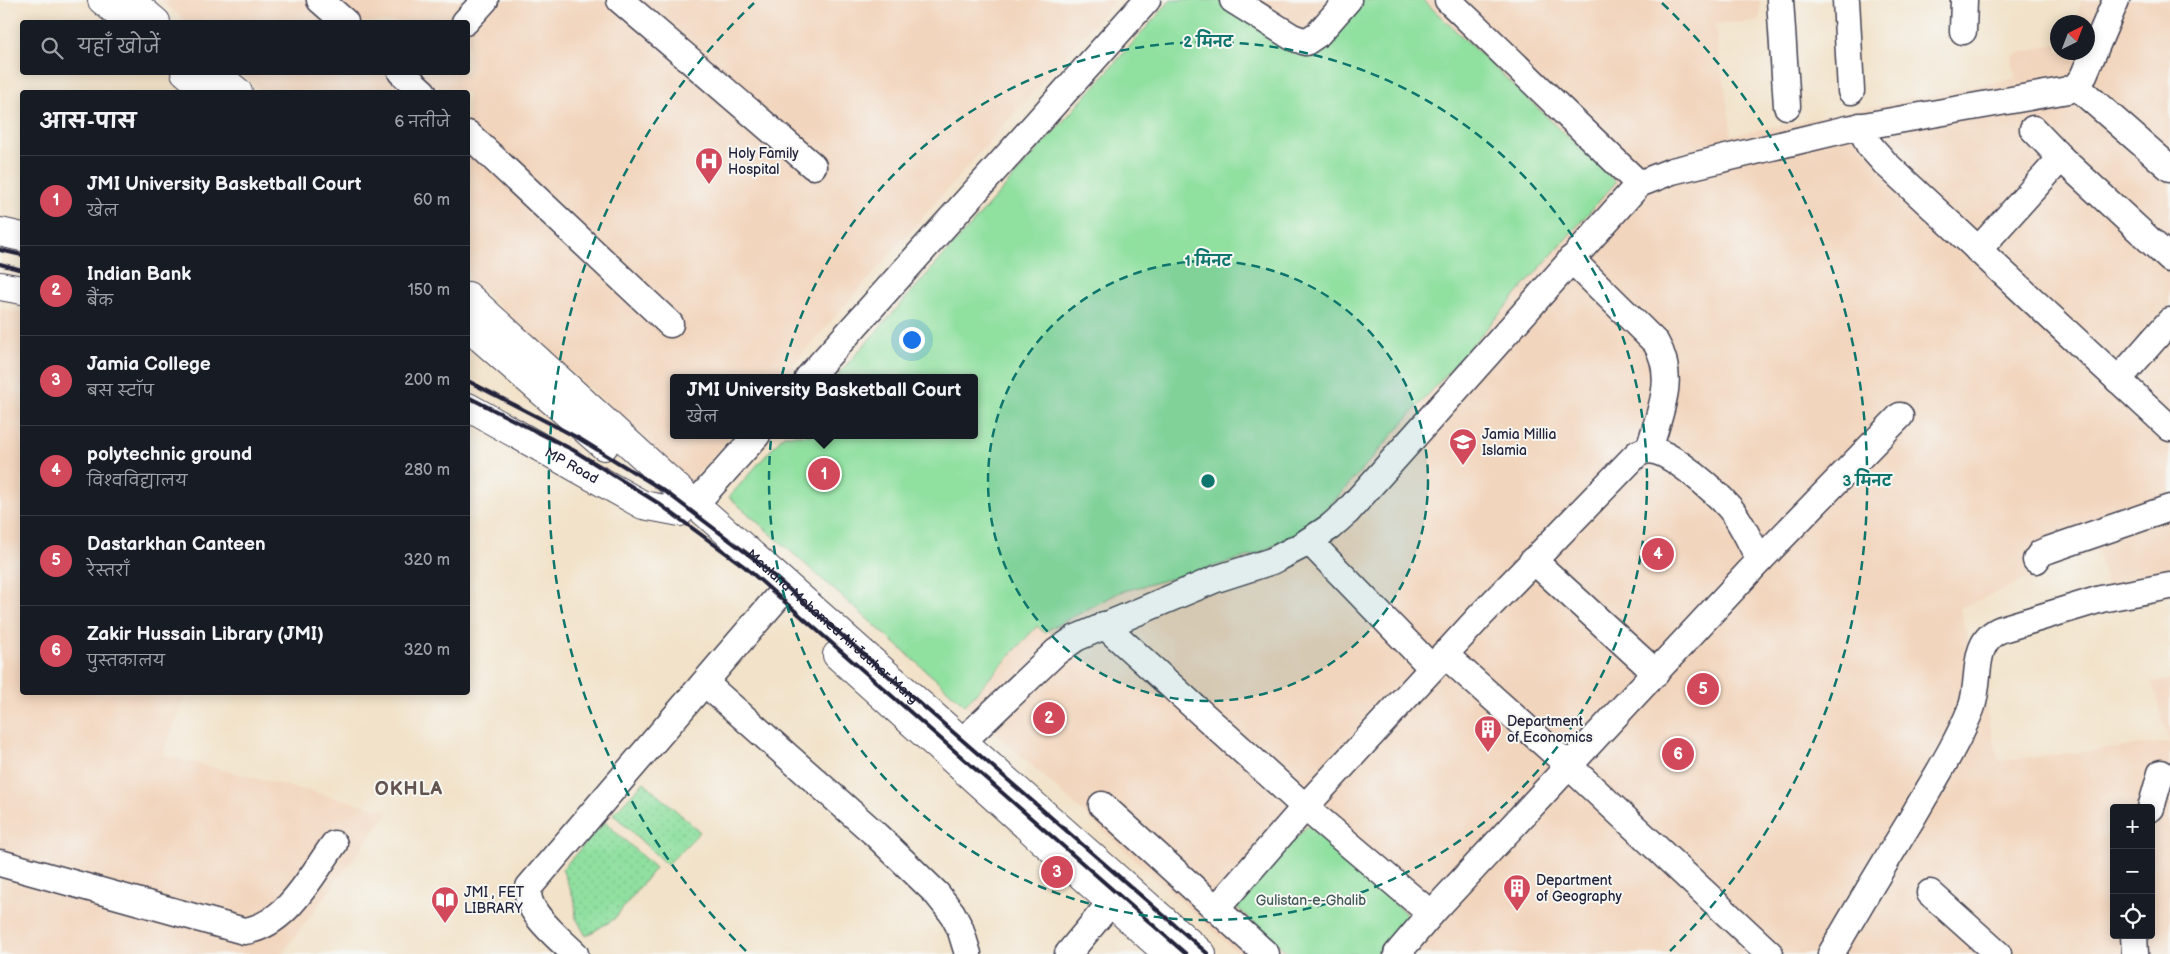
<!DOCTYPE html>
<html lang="hi">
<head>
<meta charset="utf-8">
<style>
	:root { --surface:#171b24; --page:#242831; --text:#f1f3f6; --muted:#9ea1a6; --line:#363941; --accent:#d1495b }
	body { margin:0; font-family:"Balsamiq Sans","Playpen Sans Deva",sans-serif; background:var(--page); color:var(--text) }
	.controls { position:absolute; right:15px; bottom:15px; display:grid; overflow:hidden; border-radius:5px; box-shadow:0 2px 12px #0003 }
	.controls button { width:45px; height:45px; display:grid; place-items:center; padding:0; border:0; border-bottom:1px solid var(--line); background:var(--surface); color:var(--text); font:25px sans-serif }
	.compass { position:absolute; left:2050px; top:15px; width:45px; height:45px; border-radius:50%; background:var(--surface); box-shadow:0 2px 12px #0003; rotate:42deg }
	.you { position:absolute; left:911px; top:339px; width:18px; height:18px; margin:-12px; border:4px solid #fff; border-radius:50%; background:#1a73e8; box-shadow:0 0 0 8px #1a73e833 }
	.badge { display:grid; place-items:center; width:32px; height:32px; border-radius:50%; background:var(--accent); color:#fff; font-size:16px; font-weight:700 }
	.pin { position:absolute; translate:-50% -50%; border:2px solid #fff; box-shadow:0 1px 5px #0006 }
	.popup { position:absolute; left:670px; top:374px; width:308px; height:65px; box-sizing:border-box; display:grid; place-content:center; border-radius:5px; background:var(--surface); filter:drop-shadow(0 1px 4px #0005); font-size:16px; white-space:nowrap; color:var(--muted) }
	.popup b { font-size:19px; color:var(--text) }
	.popup::after { content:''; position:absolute; left:50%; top:100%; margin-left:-10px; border:10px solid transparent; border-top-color:var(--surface) }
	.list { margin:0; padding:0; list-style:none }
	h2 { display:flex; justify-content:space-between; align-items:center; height:65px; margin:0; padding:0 20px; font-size:21px }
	h2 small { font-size:16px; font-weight:400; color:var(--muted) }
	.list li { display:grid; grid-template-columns:32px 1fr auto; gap:15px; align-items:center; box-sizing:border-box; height:90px; padding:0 20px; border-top:1px solid var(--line) }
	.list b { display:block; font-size:19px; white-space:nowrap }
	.list p { margin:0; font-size:16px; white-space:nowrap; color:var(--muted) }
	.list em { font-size:16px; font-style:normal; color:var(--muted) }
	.icon { flex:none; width:28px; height:28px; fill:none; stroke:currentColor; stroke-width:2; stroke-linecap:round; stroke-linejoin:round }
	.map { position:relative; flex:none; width:2170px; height:954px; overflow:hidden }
	.search { position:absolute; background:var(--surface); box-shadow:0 2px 12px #0003; left:20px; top:20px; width:450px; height:55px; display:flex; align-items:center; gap:12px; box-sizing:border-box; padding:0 18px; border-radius:5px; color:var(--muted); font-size:19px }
	.panel { position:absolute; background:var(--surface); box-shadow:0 2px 12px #0003; left:20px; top:90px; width:450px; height:605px; border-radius:5px }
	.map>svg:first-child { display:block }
</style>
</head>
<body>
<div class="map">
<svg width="2170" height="954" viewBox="0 0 2170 954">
	<defs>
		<pattern id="park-dots" width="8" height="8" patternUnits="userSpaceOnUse" patternTransform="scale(1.25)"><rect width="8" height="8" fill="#90e0a0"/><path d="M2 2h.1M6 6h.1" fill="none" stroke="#7cc08b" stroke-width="1.8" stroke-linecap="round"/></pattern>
	</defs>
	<rect width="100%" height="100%" fill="#f6f6f2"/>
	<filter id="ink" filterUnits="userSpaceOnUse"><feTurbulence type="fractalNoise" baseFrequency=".02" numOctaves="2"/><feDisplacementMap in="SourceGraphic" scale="10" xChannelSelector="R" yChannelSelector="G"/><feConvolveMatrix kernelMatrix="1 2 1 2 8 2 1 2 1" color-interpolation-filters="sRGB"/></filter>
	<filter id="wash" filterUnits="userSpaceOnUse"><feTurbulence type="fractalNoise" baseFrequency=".0096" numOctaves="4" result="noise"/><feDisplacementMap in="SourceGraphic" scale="20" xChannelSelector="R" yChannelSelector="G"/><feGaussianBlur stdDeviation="1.12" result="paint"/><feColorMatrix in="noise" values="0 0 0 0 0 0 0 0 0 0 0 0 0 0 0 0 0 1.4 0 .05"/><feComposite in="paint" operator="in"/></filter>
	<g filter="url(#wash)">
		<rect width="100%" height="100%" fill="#f2e2c9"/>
		<g fill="#f2d5bd" fill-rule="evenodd">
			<path d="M161 0H1114L781 378H674V435H731L691 481 468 278V92H263L241 73 468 72V22H186Z"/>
			<path d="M1171 0H1760V21L1715 24 1732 135 2015 78 2012 55 2057 44 2058 52H2088V22H2074L2082 0H2170V594L2111 600 2097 549 1960 608 1999 761 2169 742 2152 682 2170 680V954H1239L965 705 729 497 784 435H974V378H835ZM2114 808H2151V935H2114Z"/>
			<path d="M0 308 22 313V692L187 693 162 755 389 811 282 954H0Z"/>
		</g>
		<g fill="url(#park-dots)" stroke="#59816e">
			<path d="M644 782 700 832 667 865 613 814Z"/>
			<path d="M605 822 655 868 614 919 586 936 576 918 575 901 562 869Z"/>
		</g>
		<g fill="#90e0a0" stroke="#59816e">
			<path d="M1171 0H1218L1307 53 1354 0H1423L1616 182 1335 500 1299 533 1257 554 1192 573 1120 592 1044 632 1037 626 965 705 729 497 784 435H974V378H835Z"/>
			<path d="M1308 825 1414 921 1384 954H1289L1234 905Z"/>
		</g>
	</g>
	<g filter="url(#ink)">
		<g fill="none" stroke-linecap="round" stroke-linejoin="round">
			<g stroke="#413f50" stroke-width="29">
				<g id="minor">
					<path d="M320 0 345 22"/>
					<path d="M620 0 813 166"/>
					<path d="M1233 0 1292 37 1306 42 1318 34 1348 0"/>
					<path d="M1448 0 1639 184"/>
					<path d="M1780 0 1787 106"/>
					<path d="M1846 0 1851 91"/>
					<path d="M465 22 485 0"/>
					<path d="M1963 31 1964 0"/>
					<path d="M401 72 423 92"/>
					<path d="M2076 86 2170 168"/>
					<path d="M1860 126 1869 145 1885 163 2170 428"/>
					<path d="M2033 129 2061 158"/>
					<path d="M468 134 670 324"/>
					<path d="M1978 250 2061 158 2170 259"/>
					<path d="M1571 259 1656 343C1677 379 1659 413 1649 450"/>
					<path d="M808 378 1147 0"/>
					<path d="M2118 380 2170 321"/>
					<path d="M695 504 757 435"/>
					<path d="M1309 541 1432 668"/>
					<path d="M1533 560 1656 673"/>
					<path d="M2036 560 2041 553 2048 550 2170 508"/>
					<path d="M1104 625 1305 807 1431 914"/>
					<path d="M1444 654 1569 766 1770 954"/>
					<path d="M705 683 873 832 937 894 952 913 960 928 968 954"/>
					<path d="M963 741 1056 652 1076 638 1216 579 1272 561 1301 546 1330 527 1347 512 1639 184 1672 171 1847 129 2068 90 2076 86 2083 77 2116 0"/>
					<path d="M1102 805 1266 954"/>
					<path d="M2151 808 2161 773"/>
					<path d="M0 863 244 931C286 926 311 876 334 844"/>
					<path d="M1930 893 1998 954"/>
					<path d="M1216 909 1305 807 1482 614 1637 454C1643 451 1648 449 1655 451 1675 456 1715 491 1729 507 1742 522 1750 543 1760 560"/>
					<path d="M2134 935 2135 954"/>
					<path d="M575 954C559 938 522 910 529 887L776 599"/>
					<path d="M1068 954 1111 902"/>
					<path d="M1397 954 1431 914 1760 560 1900 416"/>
					<path d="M1831 954C1857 909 1884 864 1911 820 1932 783 1955 748 1971 709 1982 682 1969 641 2002 629L2101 599 2170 586"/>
				</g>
			</g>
			<g stroke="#413f50" stroke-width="30">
				<g id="major">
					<path d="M102 0 128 22"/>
					<path d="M130 0 156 22"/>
					<path d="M185 72 208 92"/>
					<path d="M214 72 238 92"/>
					<path d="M0 232 22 237"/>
					<path d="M0 286 22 290"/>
					<path id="s1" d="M468 296 695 504 1202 954"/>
					<path d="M468 327 604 446"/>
					<path id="s2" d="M468 407 643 505 680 512 690 500"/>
					<path d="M837 655 1168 954"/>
				</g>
			</g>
			<use href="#minor" stroke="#fff" stroke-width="26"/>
			<use href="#major" stroke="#fff" stroke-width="28"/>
			<g stroke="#22223b" stroke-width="4">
				<path d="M0 250 22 255"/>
				<path d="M0 264 22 270"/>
				<path d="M468 381 580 439 666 492 753 558 1208 954"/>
				<path d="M468 397 573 450 658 503 745 567 1186 954"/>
			</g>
		</g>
	</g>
	<circle cx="1208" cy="481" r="220" fill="#0f766e" fill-opacity=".12"/>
	<g fill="none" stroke="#0f766e" stroke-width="2.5" stroke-dasharray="9 6">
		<circle cx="1208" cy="481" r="220"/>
		<circle cx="1208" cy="481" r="439"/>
		<path d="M746 951A659 659 0 0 1 754 3M1662 3A659 659 0 0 1 1670 951"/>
	</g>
	<defs>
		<g id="hospital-pin" transform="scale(1.4375)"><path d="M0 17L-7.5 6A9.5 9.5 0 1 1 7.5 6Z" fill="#d1495b" stroke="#f6f6f2"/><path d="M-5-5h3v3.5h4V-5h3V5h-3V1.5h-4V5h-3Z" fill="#fff"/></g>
		<g id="university-pin" transform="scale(1.4375)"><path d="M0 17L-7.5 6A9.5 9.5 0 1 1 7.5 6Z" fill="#d1495b" stroke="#f6f6f2"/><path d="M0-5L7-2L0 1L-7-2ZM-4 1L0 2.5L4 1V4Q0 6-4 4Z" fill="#fff"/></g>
		<g id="building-pin" transform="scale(1.4375)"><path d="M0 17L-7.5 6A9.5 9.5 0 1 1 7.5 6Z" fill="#d1495b" stroke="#f6f6f2"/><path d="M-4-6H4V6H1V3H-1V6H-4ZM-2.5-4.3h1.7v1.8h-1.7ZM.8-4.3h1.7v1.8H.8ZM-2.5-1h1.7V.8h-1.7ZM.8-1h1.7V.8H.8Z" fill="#fff"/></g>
		<g id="library-pin" transform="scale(1.4375)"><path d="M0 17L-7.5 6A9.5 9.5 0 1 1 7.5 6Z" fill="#d1495b" stroke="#f6f6f2"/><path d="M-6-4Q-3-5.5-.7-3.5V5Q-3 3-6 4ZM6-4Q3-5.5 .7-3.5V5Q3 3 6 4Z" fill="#fff"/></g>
	</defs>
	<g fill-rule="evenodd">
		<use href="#hospital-pin" x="709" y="161"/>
		<use href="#university-pin" x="1463" y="442"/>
		<use href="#building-pin" x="1488" y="729"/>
		<use href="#building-pin" x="1517" y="888"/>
		<use href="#library-pin" x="445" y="900"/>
	</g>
	<g text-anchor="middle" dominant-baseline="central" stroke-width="4" stroke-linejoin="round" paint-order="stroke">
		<g font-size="14" fill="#22223b" stroke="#f6f6f2" text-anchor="start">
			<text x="728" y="153">Holy Family<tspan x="728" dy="16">Hospital</tspan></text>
			<text x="1482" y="434">Jamia Millia<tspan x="1482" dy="16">Islamia</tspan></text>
			<text x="1507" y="721">Department<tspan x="1507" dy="16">of Economics</tspan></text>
			<text x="1536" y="880">Department<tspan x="1536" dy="16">of Geography</tspan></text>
			<text x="464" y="892">JMI , FET<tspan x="464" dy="16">LIBRARY</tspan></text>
		</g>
		<g font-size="14" fill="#22223b" stroke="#f6f6f2">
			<text stroke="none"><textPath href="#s2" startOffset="119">MP Road</textPath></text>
			<text stroke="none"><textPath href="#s1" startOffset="492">Maulana Mohamed Ali Jauhar Marg</textPath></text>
		</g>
		<g font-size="14" fill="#435b59" stroke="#f6f6f2">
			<text x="1311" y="900">Gulistan-e-Ghalib</text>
		</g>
		<g font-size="19" font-weight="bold" letter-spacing="1" fill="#64544f" stroke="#f6f6f2">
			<text x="409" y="789">OKHLA</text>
		</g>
	</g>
	<circle cx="1208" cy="481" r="8" fill="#0f766e" stroke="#f6f6f2" stroke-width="2.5"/>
	<g font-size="15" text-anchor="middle" font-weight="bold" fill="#0f766e" stroke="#f6f6f2" stroke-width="4" stroke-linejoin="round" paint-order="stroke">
		<text x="1208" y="47">2 मिनट</text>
		<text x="1208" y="266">1 मिनट</text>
		<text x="1867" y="486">3 मिनट</text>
	</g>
</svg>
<div class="controls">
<button>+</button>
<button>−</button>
<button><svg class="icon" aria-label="locate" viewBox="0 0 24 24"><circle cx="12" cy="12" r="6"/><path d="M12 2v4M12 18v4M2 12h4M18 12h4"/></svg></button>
</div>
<svg class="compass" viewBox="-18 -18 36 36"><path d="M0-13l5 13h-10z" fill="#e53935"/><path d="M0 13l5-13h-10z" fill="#9ea1a6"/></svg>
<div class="you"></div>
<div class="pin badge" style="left:824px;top:474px">1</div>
<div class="popup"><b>JMI University Basketball Court</b>खेल</div>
<div class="pin badge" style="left:1049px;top:718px">2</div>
<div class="pin badge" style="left:1057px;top:872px">3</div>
<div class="pin badge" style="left:1658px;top:554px">4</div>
<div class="pin badge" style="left:1703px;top:689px">5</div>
<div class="pin badge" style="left:1678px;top:754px">6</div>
<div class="search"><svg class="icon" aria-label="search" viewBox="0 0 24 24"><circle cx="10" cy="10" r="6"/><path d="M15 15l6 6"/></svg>यहाँ खोजें</div>
<section class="panel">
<h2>आस-पास<small>6 नतीजे</small></h2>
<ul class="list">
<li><span class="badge">1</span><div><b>JMI University Basketball Court</b><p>खेल</p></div><em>60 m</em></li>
<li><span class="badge">2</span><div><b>Indian Bank</b><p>बैंक</p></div><em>150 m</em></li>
<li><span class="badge">3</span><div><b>Jamia College</b><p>बस स्टॉप</p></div><em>200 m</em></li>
<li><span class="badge">4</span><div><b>polytechnic ground</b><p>विश्वविद्यालय</p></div><em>280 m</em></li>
<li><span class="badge">5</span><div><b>Dastarkhan Canteen</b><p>रेस्तराँ</p></div><em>320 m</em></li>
<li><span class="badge">6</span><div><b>Zakir Hussain Library (JMI)</b><p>पुस्तकालय</p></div><em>320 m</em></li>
</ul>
</section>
</div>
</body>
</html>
